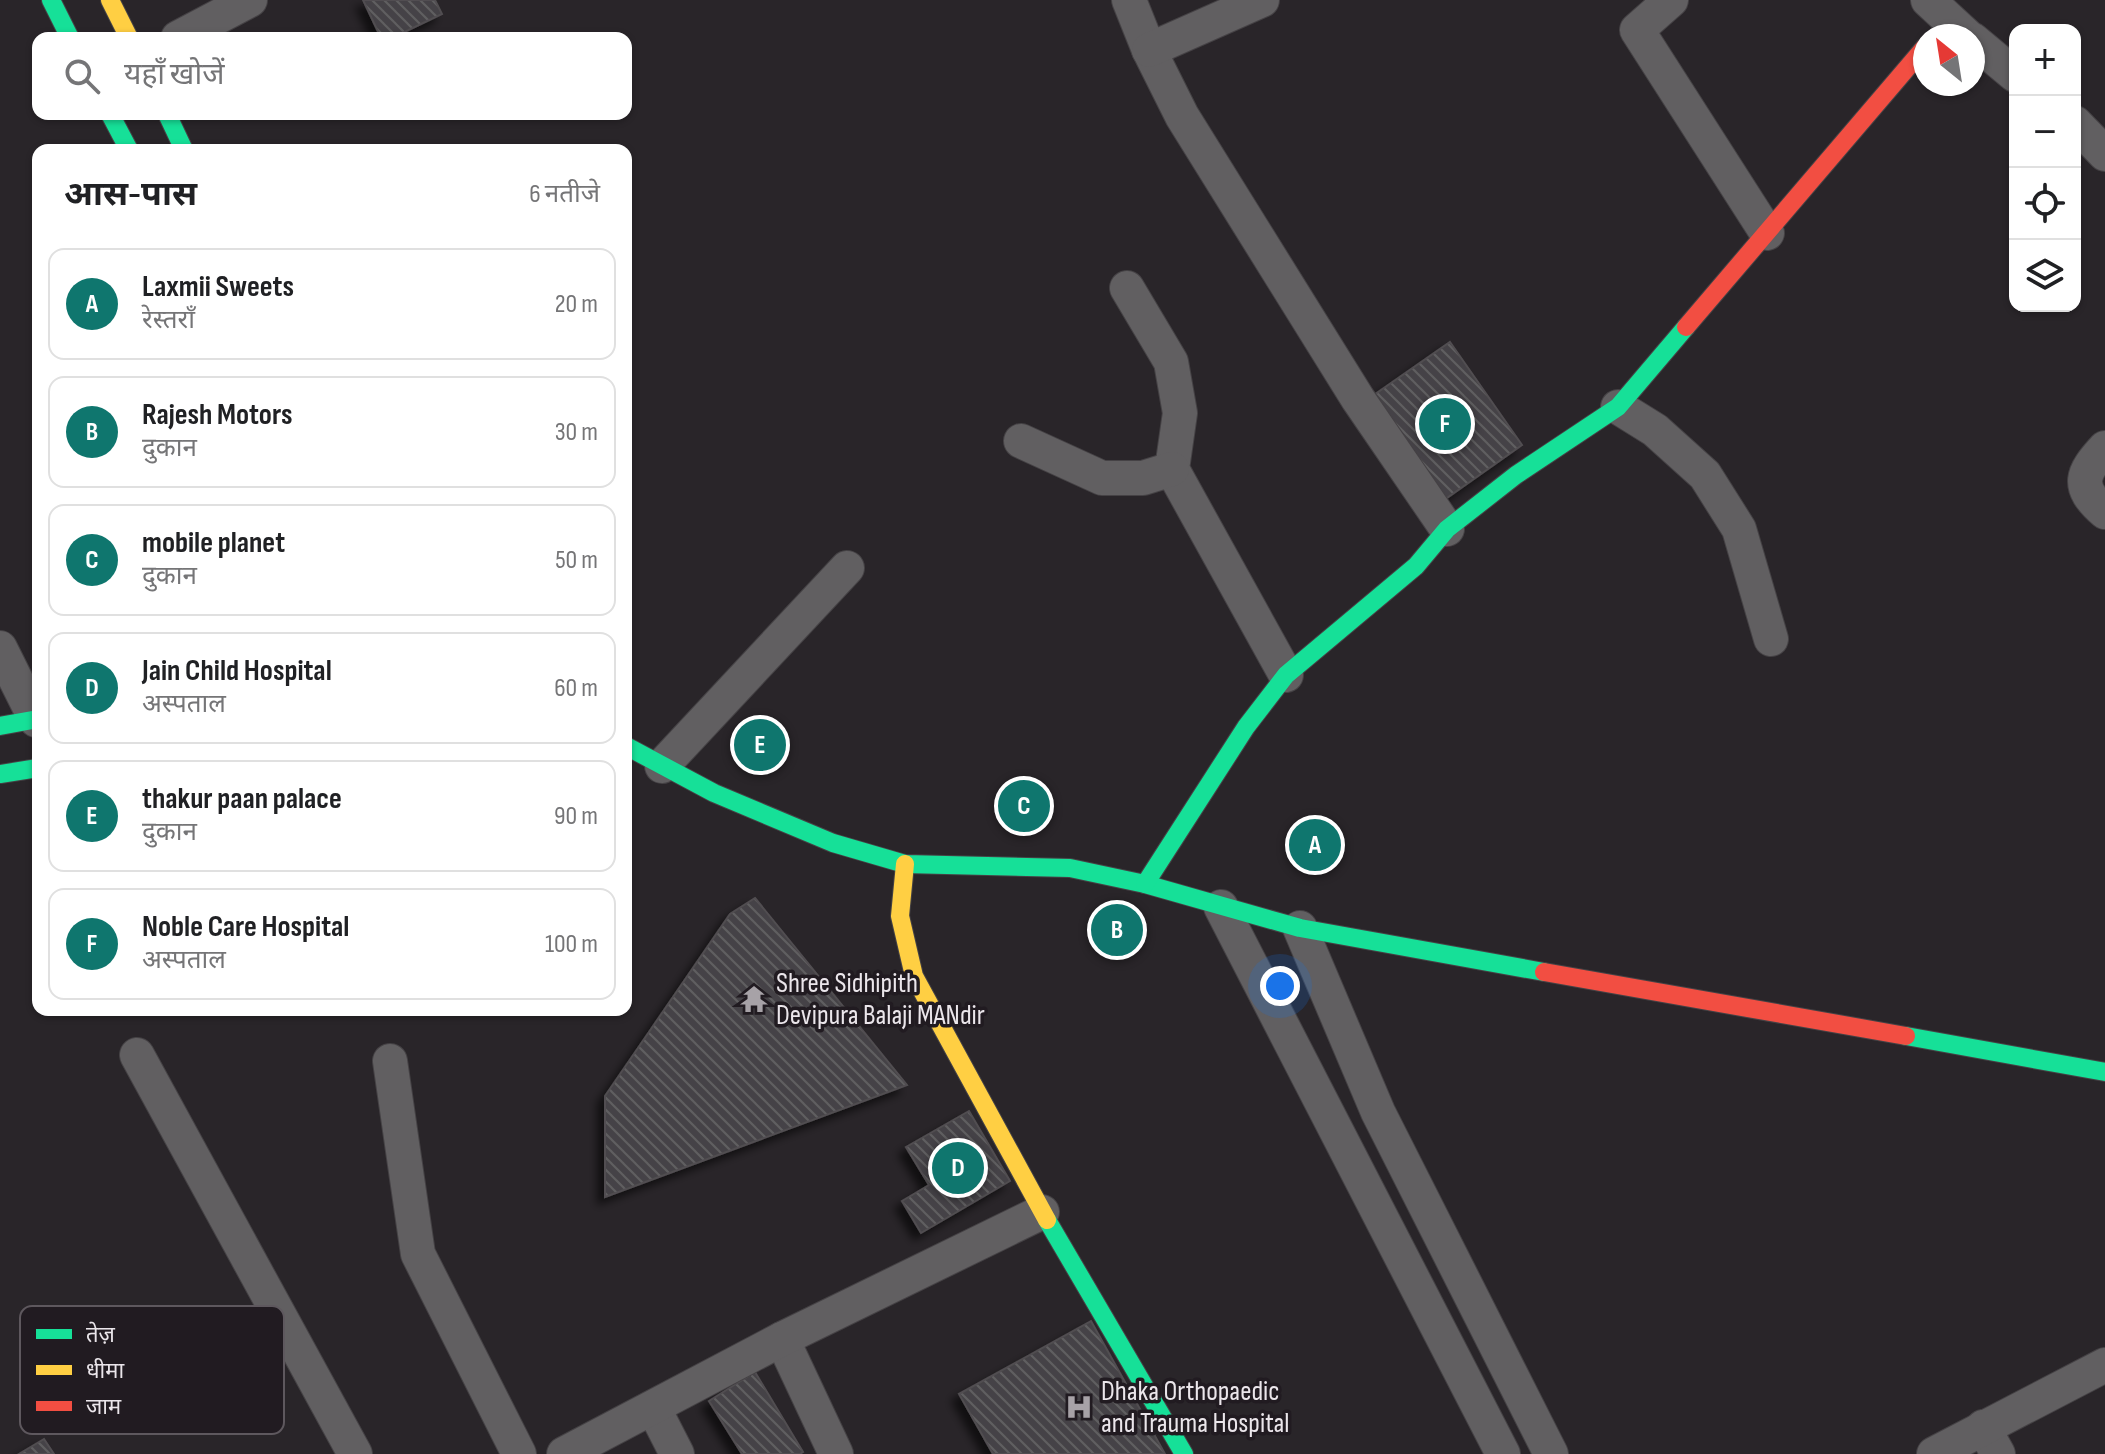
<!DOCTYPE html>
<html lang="hi">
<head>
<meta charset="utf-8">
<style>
	:root { --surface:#fff; --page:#f2f2f2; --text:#202124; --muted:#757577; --line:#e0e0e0; --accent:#0f766e }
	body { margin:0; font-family:"Sofia Sans Condensed","Noto Sans Devanagari",sans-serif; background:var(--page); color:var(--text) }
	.controls { position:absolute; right:24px; top:24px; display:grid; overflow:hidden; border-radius:16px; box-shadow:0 2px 6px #0004 }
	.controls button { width:72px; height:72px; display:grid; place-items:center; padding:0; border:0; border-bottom:2px solid var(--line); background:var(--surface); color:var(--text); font:40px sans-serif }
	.compass { position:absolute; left:1913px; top:24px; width:72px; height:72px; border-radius:50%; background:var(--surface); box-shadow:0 2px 6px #0004; rotate:330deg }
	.you { position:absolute; left:1280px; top:986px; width:28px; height:28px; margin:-20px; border:6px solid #fff; border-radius:50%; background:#1a73e8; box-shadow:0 0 0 12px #1a73e833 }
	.badge { display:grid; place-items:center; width:52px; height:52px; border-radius:50%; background:var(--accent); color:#fff; font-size:26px; font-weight:700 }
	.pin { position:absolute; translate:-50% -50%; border:4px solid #fff; box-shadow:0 2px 8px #0006 }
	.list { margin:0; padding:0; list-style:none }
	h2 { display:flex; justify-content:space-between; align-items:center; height:104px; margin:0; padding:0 32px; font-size:34px }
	h2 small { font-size:26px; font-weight:400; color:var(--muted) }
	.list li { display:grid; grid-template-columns:52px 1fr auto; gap:24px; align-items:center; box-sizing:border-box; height:112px; margin:0 16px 16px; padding:0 16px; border:2px solid var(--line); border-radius:16px }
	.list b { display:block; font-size:30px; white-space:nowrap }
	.list p { margin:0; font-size:26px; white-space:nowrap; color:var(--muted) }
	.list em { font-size:26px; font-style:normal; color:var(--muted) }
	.icon { flex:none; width:44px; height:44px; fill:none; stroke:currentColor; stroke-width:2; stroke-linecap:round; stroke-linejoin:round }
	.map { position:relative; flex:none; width:2105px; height:1454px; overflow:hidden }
	.search { position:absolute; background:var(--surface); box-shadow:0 2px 6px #0004; left:32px; top:32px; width:600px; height:88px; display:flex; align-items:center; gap:20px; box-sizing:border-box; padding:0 28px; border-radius:16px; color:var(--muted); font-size:30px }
	.panel { position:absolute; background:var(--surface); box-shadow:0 2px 6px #0004; left:32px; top:144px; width:600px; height:872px; border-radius:16px }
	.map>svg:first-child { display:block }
</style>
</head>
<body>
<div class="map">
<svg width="2105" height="1454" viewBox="0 0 2105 1454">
	<defs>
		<pattern id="building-back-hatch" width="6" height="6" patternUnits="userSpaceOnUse" patternTransform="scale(2)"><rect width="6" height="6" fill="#454346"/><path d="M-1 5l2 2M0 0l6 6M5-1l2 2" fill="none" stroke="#605e61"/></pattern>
		<filter id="shadow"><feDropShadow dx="-7" dy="7" stdDeviation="4" flood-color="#0009"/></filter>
	</defs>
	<rect width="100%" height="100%" fill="#292529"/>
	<g fill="url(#building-back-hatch)" stroke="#514e51" stroke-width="2" filter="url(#shadow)">
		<path d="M363 0H435L442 14 392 38H381Z"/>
		<path d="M1450 342 1522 445 1444 500 1371 397Z"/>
		<path d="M755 898 907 1085 605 1197V1096L730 914Z"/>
		<path d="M969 1111 1010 1181 921 1233 902 1201 929 1185 906 1147Z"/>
		<path d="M1091 1321 1165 1454H993L959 1394Z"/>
		<path d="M755 1372 803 1452 800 1454H742L709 1401Z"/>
		<path d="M44 1439 54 1454H19Z"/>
	</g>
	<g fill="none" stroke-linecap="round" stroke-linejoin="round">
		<g stroke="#454245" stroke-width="36">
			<g id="street">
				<path d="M1129 0 1149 50 1182 116 1358 399 1447 529"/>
				<path d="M1671 0 1637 30 1767 233"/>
				<path d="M1928 0 1967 36"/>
				<path d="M178 38 250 0"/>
				<path d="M1973 40 2015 75"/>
				<path d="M1149 50 1262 0"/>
				<path d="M2075 123 2105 154"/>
				<path d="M1127 288 1171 362 1180 413 1172 469 1286 675"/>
				<path d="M1618 407 1655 430 1705 475 1739 529 1771 639"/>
				<path d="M1021 441 1102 478H1143L1172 469"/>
				<path d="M2105 448C2082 473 2075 486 2105 512"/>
				<path d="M0 648 36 720"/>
				<path d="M662 766 847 568"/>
				<path d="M1221 907 1503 1454"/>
				<path d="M1300 928 1378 1112 1551 1454"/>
				<path d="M137 1055 355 1454"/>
				<path d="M390 1061 418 1254 519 1454"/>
				<path d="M782 1339 836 1454"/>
				<path d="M654 1409 677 1454"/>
				<path d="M1983 1427 1998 1454"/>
				<path d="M564 1454 782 1339 1042 1212"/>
				<path d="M1934 1454 2105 1365"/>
			</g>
		</g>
		<g stroke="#454245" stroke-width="20">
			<g id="fast">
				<path d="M51 0 70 38"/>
				<path d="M110 114 129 150"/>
				<path d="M167 114 184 150"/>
				<path d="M0 726 38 719"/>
				<path d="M626 746 714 793 833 843 905 864 1070 868 1145 884 1300 928 1544 972"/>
				<path d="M0 774 38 768"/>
				<path d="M1145 884 1246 727 1286 675 1416 566 1447 529 1516 475 1618 407 1686 327"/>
				<path d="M1906 1036 2105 1072"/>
				<path d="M1047 1220 1184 1454"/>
			</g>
		</g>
		<g stroke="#454245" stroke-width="20">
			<g id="slow">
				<path d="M110 0 129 38"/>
				<path d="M905 864 900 916 914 976 1047 1220"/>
			</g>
		</g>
		<g stroke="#454245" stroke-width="20">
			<g id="jam">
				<path d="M1686 327 1925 47"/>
				<path d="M1544 972 1906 1036"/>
			</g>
		</g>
		<use href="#street" stroke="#615f61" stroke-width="34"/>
		<use href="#fast" stroke="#16e098" stroke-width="18"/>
		<use href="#slow" stroke="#ffcf43" stroke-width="18"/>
		<use href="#jam" stroke="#f24e42" stroke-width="18"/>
	</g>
	<defs>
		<g id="temple-bare" transform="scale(2.16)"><path d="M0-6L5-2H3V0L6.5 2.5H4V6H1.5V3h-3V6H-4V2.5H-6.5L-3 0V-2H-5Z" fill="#a7a2a7" stroke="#211b21" stroke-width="2.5" paint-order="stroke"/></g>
		<g id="hospital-bare" transform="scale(2.16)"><path d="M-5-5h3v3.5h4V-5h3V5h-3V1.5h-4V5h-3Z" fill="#a7a2a7" stroke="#211b21" stroke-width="2.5" paint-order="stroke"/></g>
	</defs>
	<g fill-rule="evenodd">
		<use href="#temple-bare" x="754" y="999"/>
		<use href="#hospital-bare" x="1079" y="1407"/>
	</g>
	<g text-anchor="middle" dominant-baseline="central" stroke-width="7" stroke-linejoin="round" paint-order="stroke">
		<g font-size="28" fill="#ebe6eb" stroke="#211b21" text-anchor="start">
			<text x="776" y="983">Shree Sidhipith<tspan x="776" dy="32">Devipura Balaji MANdir</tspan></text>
			<text x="1101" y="1391">Dhaka Orthopaedic<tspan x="1101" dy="32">and Trauma Hospital</tspan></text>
		</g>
	</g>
	<rect x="20" y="1306" width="264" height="128" rx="12" fill="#211b21" stroke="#5e585e" stroke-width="2"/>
	<rect x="36" y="1329" width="36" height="10" fill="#16e098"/>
	<rect x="36" y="1365" width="36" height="10" fill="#ffcf43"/>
	<rect x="36" y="1401" width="36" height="10" fill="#f24e42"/>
	<g font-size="22" fill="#ebe6eb">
		<text x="86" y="1342">तेज़</text>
		<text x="86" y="1378">धीमा</text>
		<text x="86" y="1414">जाम</text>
	</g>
</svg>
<div class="controls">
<button>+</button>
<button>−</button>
<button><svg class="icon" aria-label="locate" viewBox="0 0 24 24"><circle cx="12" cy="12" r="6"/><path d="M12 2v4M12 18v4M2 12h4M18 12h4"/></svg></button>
<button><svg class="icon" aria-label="layers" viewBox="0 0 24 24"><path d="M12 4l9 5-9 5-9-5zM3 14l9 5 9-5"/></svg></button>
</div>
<svg class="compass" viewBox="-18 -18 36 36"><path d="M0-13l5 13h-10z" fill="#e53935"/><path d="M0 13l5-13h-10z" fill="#757577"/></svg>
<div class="you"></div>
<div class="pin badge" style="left:1315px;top:845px">A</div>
<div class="pin badge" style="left:1117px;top:930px">B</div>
<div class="pin badge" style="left:1024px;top:806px">C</div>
<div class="pin badge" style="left:958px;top:1168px">D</div>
<div class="pin badge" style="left:760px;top:745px">E</div>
<div class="pin badge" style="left:1445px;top:424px">F</div>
<div class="search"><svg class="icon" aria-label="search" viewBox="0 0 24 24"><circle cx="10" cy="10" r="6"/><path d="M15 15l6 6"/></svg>यहाँ खोजें</div>
<section class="panel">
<h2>आस-पास<small>6 नतीजे</small></h2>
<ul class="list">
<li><span class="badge">A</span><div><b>Laxmii Sweets</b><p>रेस्तराँ</p></div><em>20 m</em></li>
<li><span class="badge">B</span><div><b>Rajesh Motors</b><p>दुकान</p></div><em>30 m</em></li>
<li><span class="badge">C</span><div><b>mobile planet</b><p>दुकान</p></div><em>50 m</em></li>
<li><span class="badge">D</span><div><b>Jain Child Hospital</b><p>अस्पताल</p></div><em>60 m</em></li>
<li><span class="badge">E</span><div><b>thakur paan palace</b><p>दुकान</p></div><em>90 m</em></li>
<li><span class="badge">F</span><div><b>Noble Care Hospital</b><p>अस्पताल</p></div><em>100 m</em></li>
</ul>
</section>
</div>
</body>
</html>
